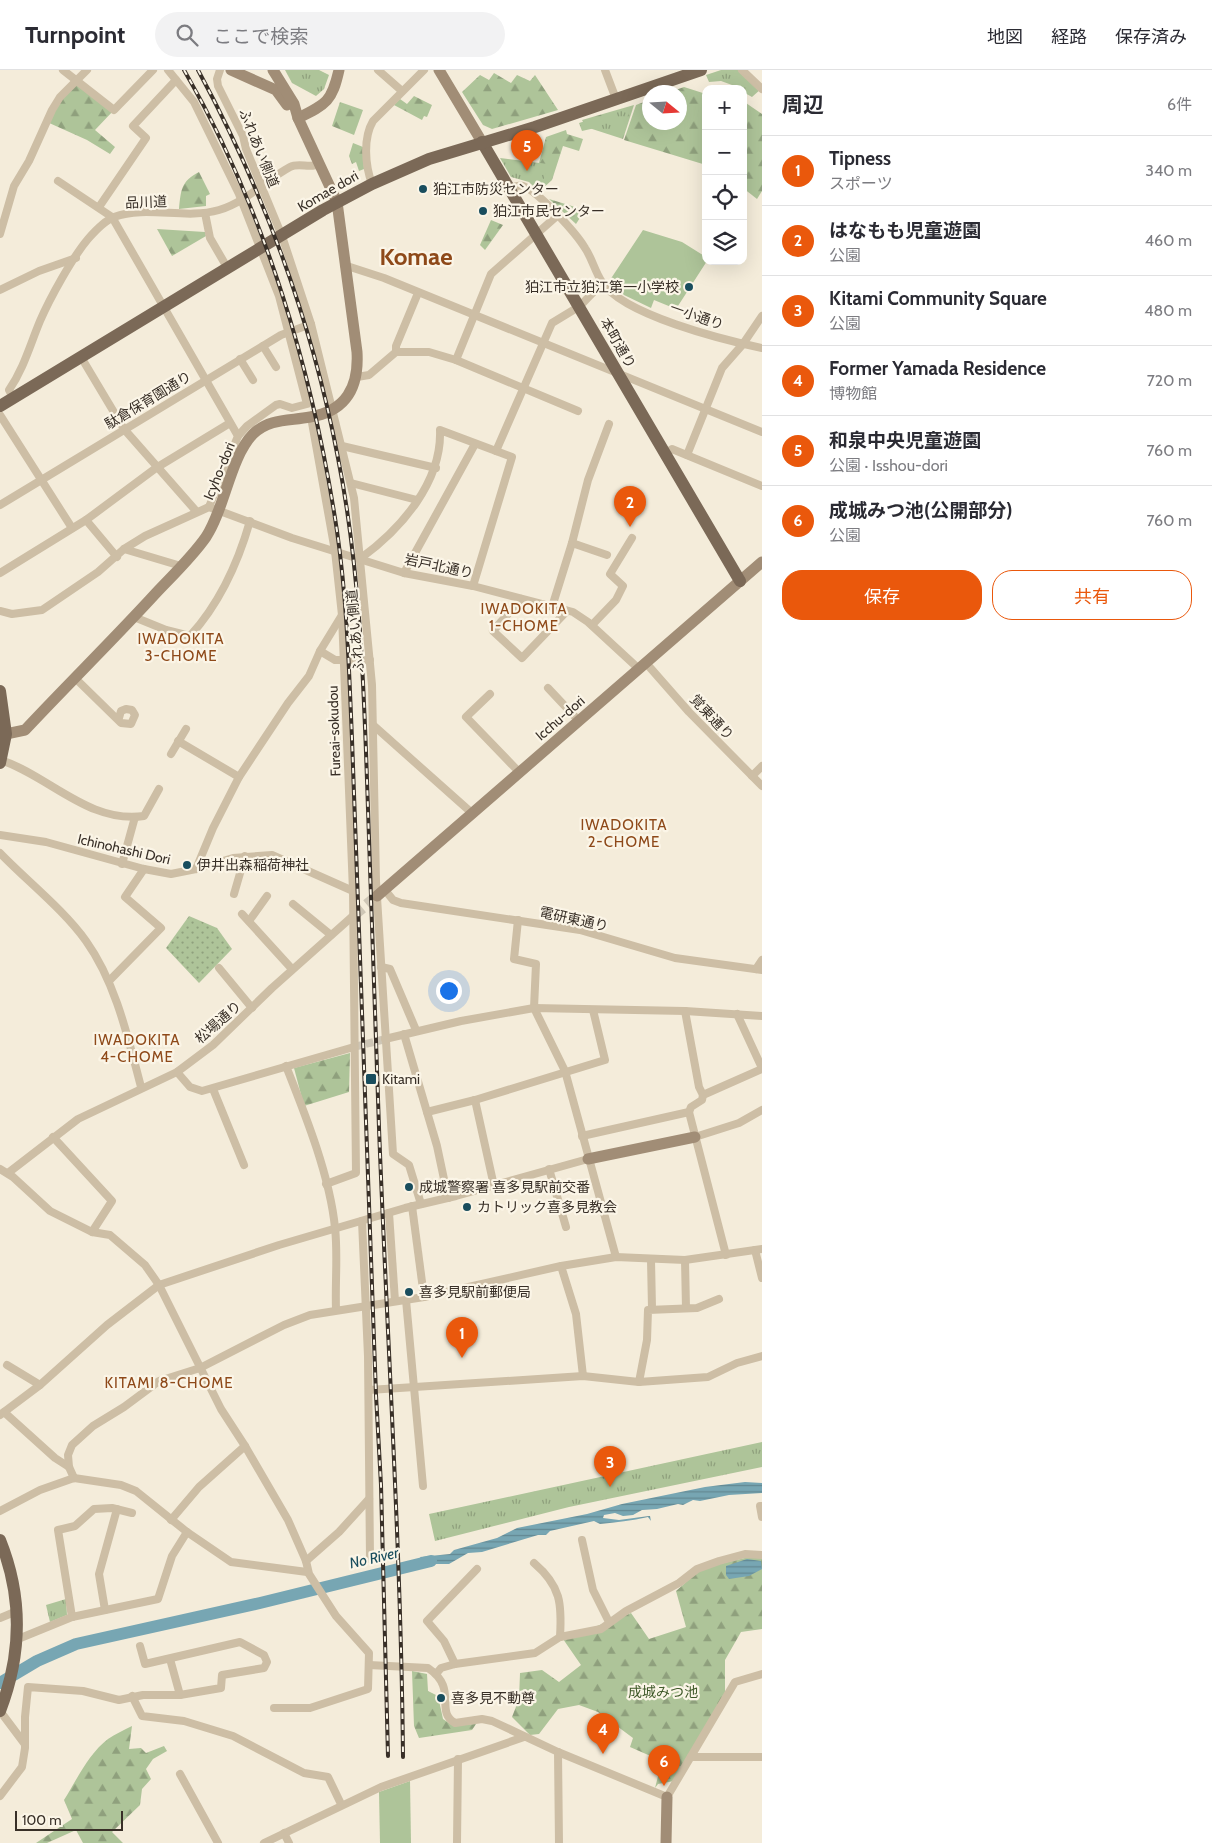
<!DOCTYPE html>
<html lang="ja">
<head>
<meta charset="utf-8">
<style>
	:root { --surface:#fff; --page:#f2f2f3; --text:#2b2b33; --muted:#7c7c81; --line:#e1e1e2; --accent:#ea580c }
	body { margin:0; font-family:Cabin,"Noto Sans JP",sans-serif; background:var(--page); color:var(--text) }
	.controls { position:absolute; right:15px; top:15px; display:grid; overflow:hidden; border-radius:10px; box-shadow:0 5px 20px #0002 }
	.controls button { width:45px; height:45px; display:grid; place-items:center; padding:0; border:0; border-bottom:1px solid var(--line); background:var(--surface); color:var(--text); font:25px sans-serif }
	.compass { position:absolute; left:642px; top:15px; width:45px; height:45px; border-radius:50%; background:var(--surface); box-shadow:0 5px 20px #0002; rotate:108deg }
	.scale { position:absolute; left:15px; bottom:12px; width:108px; box-sizing:border-box; padding-left:5px; border:2px solid #382f27; border-top:0; font-size:14px; line-height:18px; white-space:nowrap; color:#382f27; -webkit-text-stroke:4px #fbf5e7; paint-order:stroke }
	.you { position:absolute; left:448px; top:920px; width:18px; height:18px; margin:-12px; border:4px solid #fff; border-radius:50%; background:#1a73e8; box-shadow:0 0 0 8px #1a73e833 }
	.badge { display:grid; place-items:center; width:32px; height:32px; border-radius:50%; background:var(--accent); color:#fff; font-size:16px; font-weight:700 }
	.pin { position:absolute; translate:-50% -41px; filter:drop-shadow(0 1px 2px #0008) }
	.pin::after { content:''; position:absolute; top:26px; width:18px; height:15px; background:inherit; clip-path:polygon(0 0,100% 0,50% 100%) }
	.list { margin:0; padding:0; list-style:none }
	h2 { display:flex; justify-content:space-between; align-items:center; height:65px; margin:0; padding:0 20px; font-size:21px }
	h2 small { font-size:16px; font-weight:400; color:var(--muted) }
	.list li { display:grid; grid-template-columns:32px 1fr auto; gap:15px; align-items:center; box-sizing:border-box; height:70px; padding:0 20px; border-top:1px solid var(--line) }
	.list b { display:block; font-size:19px; white-space:nowrap }
	.list p { margin:0; font-size:16px; white-space:nowrap; color:var(--muted) }
	.list em { font-size:16px; font-style:normal; color:var(--muted) }
	.actions { display:flex; gap:10px; padding:15px 20px }
	.actions a { flex:1; padding:11px 0; border:1px solid var(--accent); border-radius:20px; text-align:center; font-size:18px; color:var(--accent) }
	.actions .main { background:var(--accent); color:#fff }
	.icon { flex:none; width:28px; height:28px; fill:none; stroke:currentColor; stroke-width:2; stroke-linecap:round; stroke-linejoin:round }
	.map { position:relative; flex:none; width:762px; height:1773px; overflow:hidden }
	header { display:flex; align-items:center; gap:30px; box-sizing:border-box; height:70px; padding:0 25px; background:var(--surface); border-bottom:1px solid var(--line) }
	header strong { font-size:24px }
	nav { display:flex; gap:28px; margin-inline-start:auto; font-size:18px }
	.search { width:350px; height:45px; background:var(--page); display:flex; align-items:center; gap:12px; box-sizing:border-box; padding:0 18px; border-radius:28px; color:var(--muted); font-size:19px }
	main { display:flex }
	aside { flex:1; background:var(--surface) }
	.map>svg:first-child { display:block }
</style>
</head>
<body>
<header>
<strong>Turnpoint</strong>
<div class="search"><svg class="icon" aria-label="search" viewBox="0 0 24 24"><circle cx="10" cy="10" r="6"/><path d="M15 15l6 6"/></svg>ここで検索</div>
<nav><a>地図</a><a>経路</a><a>保存済み</a></nav>
</header>
<main>
<div class="map">
<svg width="762" height="1773" viewBox="0 0 762 1773">
	<defs>
		<pattern id="grass-dots" width="8" height="8" patternUnits="userSpaceOnUse" patternTransform="scale(1.25)"><rect width="8" height="8" fill="#aec499"/><path d="M2 2h.1M6 6h.1" fill="none" stroke="#8fa07d" stroke-width="1.8" stroke-linecap="round"/></pattern>
		<pattern id="forest-firs" width="22" height="20" patternUnits="userSpaceOnUse" patternTransform="scale(1.25)"><rect width="22" height="20" fill="#aec499"/><path d="M5 1l3.5 6h-7zM16 11l3.5 6h-7z" fill="#8fa07d"/></pattern>
		<pattern id="park-tufts" width="24" height="20" patternUnits="userSpaceOnUse" patternTransform="scale(1.25)"><rect width="24" height="20" fill="#aec499"/><path d="M3 7l-1-3M5 7V3M7 7l1-3M15 17l-1-3M17 17v-4M19 17l1-3" fill="none" stroke="#8fa07d"/></pattern>
		<pattern id="water-rules" width="6" height="5" patternUnits="userSpaceOnUse" patternTransform="scale(1.25)"><rect width="6" height="5" fill="#77a6b3"/><path d="M0 2.5h6" fill="none" stroke="#638892"/></pattern>
	</defs>
	<rect width="100%" height="100%" fill="#f4ecda"/>
	<path fill="url(#grass-dots)" d="M189 846 217 858 232 879 199 913 166 878Z"/>
	<g fill="url(#forest-firs)">
		<path d="M494 3 511 13 517 5 530 11 535 5 558 40 492 59 483 55 462 22 480 5 489 10Z"/>
		<path d="M77 10 114 40 95 60 115 77 110 84 87 70 47 52 52 40Z"/>
		<path d="M684 17 706 24V95L624 70 636 35 649 30 650 52H680V22H670Z"/>
		<path d="M414 26 432 35 427 47 424 46 422 50 394 35 400 29 407 34Z"/>
		<path d="M743 31 762 44V121L757 129 743 118Z"/>
		<path d="M340 32 363 40 354 65 332 56Z"/>
		<path d="M634 35 623 69 586 57 582 50Z"/>
		<path d="M566 60 567 64 583 69 579 81 563 76 552 110 540 121 539 93 546 67Z"/>
		<path d="M353 73 363 77 364 99 359 101 356 92 352 94 349 86Z"/>
		<path d="M199 102 210 124 206 126V136L179 139C181 120 181 111 199 102Z"/>
		<path d="M549 129 585 140 576 154Z"/>
		<path d="M491 150 503 155 485 180 480 175Z"/>
		<path d="M157 159 205 162 206 166 172 186Z"/>
		<path d="M350 983 349 1022 304 1036 294 998Z"/>
		<path d="M762 1484V1559L741 1562 725 1590V1627L674 1711 658 1714 655 1718 662 1691 630 1677 633 1668 598 1642 579 1635 558 1639 539 1664 530 1665 512 1647 519 1629 520 1603 542 1600 559 1612 581 1595 563 1569 631 1543 649 1569 686 1557 676 1521 702 1498Z"/>
		<path d="M412 1601 427 1604 428 1621 438 1626 443 1649 452 1655 476 1654 472 1660 419 1668 414 1656Z"/>
		<path d="M132 1656 129 1679 141 1678 146 1683 164 1676 167 1681 153 1689 146 1699 151 1709 142 1719 140 1735 112 1762 123 1773H83L76 1760 47 1773H36L72 1749 64 1730C76 1711 89 1683 108 1669 115 1664 124 1660 132 1656Z"/>
	</g>
	<g fill="url(#park-tufts)">
		<path d="M285 0H319L329 5 324 19 316 26 292 13Z"/>
		<path d="M721 0H739L761 19 752 27 743 22V19L721 11 709 12 706 5Z"/>
		<path d="M631 37 620 67 595 58 582 61 579 53Z"/>
		<path d="M500 88 548 94 540 123 529 112 511 107Z"/>
		<path d="M762 1372V1397L569 1437 435 1471 429 1444Z"/>
		<path d="M66 1529 67 1545 50 1552 46 1535Z"/>
	</g>
	<g fill="#aec499">
		<path d="M643 160 682 172 706 187 707 191 676 239 654 230 651 238 624 225 610 210Z"/>
		<path d="M410 1711 411 1773H380L379 1722Z"/>
	</g>
	<g fill="url(#water-rules)">
		<path d="M745 1412 762 1413V1423L729 1425 700 1431 693 1430 683 1435 678 1434 657 1439 642 1440 633 1445 623 1446 615 1443 604 1445 603 1448 619 1450 649 1446H650L651 1451 648 1447C632 1451 616 1452 600 1454L594 1451 550 1461 546 1465H538L482 1482 468 1483 449 1494H429L415 1499V1493L423 1492 420 1487 450 1484 454 1480 497 1468 517 1458 587 1444 622 1434 705 1417Z"/>
		<path d="M747 1489 761 1491 762 1499 749 1506 729 1509 726 1505V1496Z"/>
	</g>
	<g fill="none" stroke-linecap="round" stroke-linejoin="round">
		<path stroke="#77a6b3" stroke-width="12" d="M0 1613 37 1591 76 1574 260 1533 431 1491"/>
		<path stroke="#cec6b6" stroke-width="8" stroke-dasharray="8 4" stroke-linecap="butt" d="M354 977 385 969"/>
		<path stroke="#cec6b6" stroke-width="11" stroke-dasharray="11 5.5" stroke-linecap="butt" d="M354 845 377 826"/>
		<g stroke="#cdbea5" stroke-width="8">
			<path d="M63 0 114 40 153 0"/>
			<path d="M168 0 194 32 239 124 279 226 307 334 292 338 280 334 276 335 247 356 238 366"/>
			<path d="M220 0 217 9 218 16 243 66 246 79 282 166 311 254 354 428 372 615 376 811 393 1084 409 1095 421 1134"/>
			<path d="M378 0 402 21"/>
			<path d="M605 0 616 29"/>
			<path d="M742 0 762 19"/>
			<path d="M58 111 112 147 238 366 209 437"/>
			<path d="M372 114C365 95 363 68 373 51L424 0"/>
			<path d="M509 119C514 117 518 114 523 116 539 122 576 163 585 178 592 188 595 202 602 212 623 245 724 270 762 278"/>
			<path d="M99 137 146 68 133 56 176 10"/>
			<path d="M205 143 210 168 228 199"/>
			<path d="M0 164 14 116 29 91 52 40 60 27 87 0"/>
			<path d="M344 195 384 208 762 362"/>
			<path d="M0 220 39 201 76 188"/>
			<path d="M263 276 276 297"/>
			<path d="M396 282V276L418 223"/>
			<path d="M81 287 124 359 196 441"/>
			<path d="M240 289 253 310"/>
			<path d="M456 290 491 204 558 145"/>
			<path d="M357 307 369 305 396 282H429L456 290 578 341"/>
			<path d="M13 328 9 320C24 298 30 275 40 251 50 228 72 188 88 169 95 161 104 151 114 147 147 135 185 150 219 140 246 132 266 110 290 97 299 92 310 99 319 94"/>
			<path d="M0 345 72 458"/>
			<path d="M311 347 335 481 342 545 353 821 356 1103 326 1114"/>
			<path d="M342 376 436 398"/>
			<path d="M496 381 552 253 580 236 602 213"/>
			<path d="M665 384 672 379 762 416"/>
			<path d="M687 385 722 298 743 274 762 246"/>
			<path d="M351 413 417 430"/>
			<path d="M0 435 281 265 311 254"/>
			<path d="M86 450 117 487"/>
			<path d="M572 473 607 485"/>
			<path d="M124 479 181 496"/>
			<path d="M361 488C401 459 442 412 440 360L512 387 473 516"/>
			<path d="M0 503 86 450 156 398 230 353"/>
			<path d="M404 503 475 374"/>
			<path d="M521 529 493 561 522 588 567 541"/>
			<path d="M552 537 572 473 588 410 609 354"/>
			<path d="M0 541 12 544 42 540 98 502 124 479 145 466 209 437 292 468 404 503 473 516 573 542 588 552 639 599"/>
			<path d="M134 547 166 560 190 566C220 533 238 493 250 451"/>
			<path d="M592 555 616 530 623 516 610 504 632 468"/>
			<path d="M320 581 335 590H370"/>
			<path d="M646 593 689 642 762 716"/>
			<path d="M75 608 121 653 131 654 135 645 132 640 126 639 121 641 119 648"/>
			<path d="M548 618 579 651"/>
			<path d="M490 624 466 647 520 703"/>
			<path d="M373 655 473 744"/>
			<path d="M178 671 239 707"/>
			<path d="M171 684 186 659"/>
			<path d="M1 690C49 706 89 754 144 746L159 719"/>
			<path d="M752 706 762 696"/>
			<path d="M0 765 46 772 144 799 171 804 196 799 233 788 272 785 353 821"/>
			<path d="M0 783C27 811 64 840 86 871 116 913 128 968 141 1017"/>
			<path d="M122 794 135 747"/>
			<path d="M196 799 213 758 239 707 288 633 309 606 320 581 342 545"/>
			<path d="M385 820 393 830 401 833 580 860 675 888 762 900"/>
			<path d="M234 824 245 786"/>
			<path d="M293 834 331 865"/>
			<path d="M242 844 292 899"/>
			<path d="M518 850 514 889 536 894 534 938 565 1001 616 1187"/>
			<path d="M249 851 267 826"/>
			<path d="M381 897 390 899 416 960"/>
			<path d="M219 898 252 938"/>
			<path d="M756 899 762 890"/>
			<path d="M109 911 161 858 125 827 144 799"/>
			<path d="M685 941 699 1017 703 1025"/>
			<path d="M737 944 762 998"/>
			<path d="M404 964 437 1076 448 1128"/>
			<path d="M385 969 461 951 534 938 685 941 762 946"/>
			<path d="M286 996C305 1044 330 1106 335 1158 338 1184 335 1212 336 1239"/>
			<path d="M177 1002 190 1017 202 1021 354 977"/>
			<path d="M213 1019 244 1095"/>
			<path d="M475 1030 494 1116"/>
			<path d="M427 1042 475 1030 605 990 593 940"/>
			<path d="M689 1042 726 1185"/>
			<path d="M582 1066 689 1042 691 1037 702 1030 703 1025 762 999"/>
			<path d="M53 1067 112 1131 92 1162"/>
			<path d="M695 1067 739 1053 762 1040"/>
			<path d="M0 1099 13 1107 50 1141 92 1162 110 1165 145 1195 159 1215 221 1339 245 1376 288 1450 306 1491 309 1504 336 1546 369 1583 368 1619 310 1638H274"/>
			<path d="M549 1099 566 1157"/>
			<path d="M8 1103 78 1049 177 1002 213 975 272 918 354 845"/>
			<path d="M412 1136 424 1227"/>
			<path d="M389 1143 395 1231"/>
			<path d="M362 1151 368 1286 370 1489"/>
			<path d="M755 1180 762 1208"/>
			<path d="M651 1190 652 1238"/>
			<path d="M685 1190 686 1238"/>
			<path d="M561 1196 576 1244 583 1306"/>
			<path d="M406 1230 423 1416"/>
			<path d="M7 1295 40 1315"/>
			<path d="M639 1312 647 1270 648 1240 697 1238 719 1229"/>
			<path d="M369 1320 583 1306 639 1312 708 1307 737 1293 762 1286"/>
			<path d="M4 1342 55 1388 69 1397"/>
			<path d="M0 1345 40 1315 107 1255 159 1215 279 1175 405 1138 456 1126 588 1089"/>
			<path d="M74 1408 69 1397 68 1385 72 1375 93 1356 124 1337 159 1311 200 1298 284 1255 310 1245 424 1227 561 1196 616 1187 685 1190 762 1179"/>
			<path d="M762 1436H760L762 1447"/>
			<path d="M0 1441 40 1420 74 1408 121 1415 136 1421 187 1462 231 1492 307 1502"/>
			<path d="M171 1450 199 1417 245 1376"/>
			<path d="M582 1470 593 1520 609 1552"/>
			<path d="M306 1491 339 1462 369 1429"/>
			<path d="M534 1493C561 1516 562 1534 560 1567"/>
			<path d="M105 1540 99 1504 117 1439"/>
			<path d="M72 1547 58 1460 75 1456 94 1439 112 1438 132 1443"/>
			<path d="M0 1548 17 1541"/>
			<path d="M18 1569 72 1547 158 1529 172 1486 187 1462"/>
			<path d="M170 1589 180 1625"/>
			<path d="M455 1594 444 1571 427 1551 477 1499"/>
			<path d="M369 1595 428 1598C459 1619 434 1641 455 1653L482 1649 492 1651 558 1682 667 1727 735 1612 762 1604"/>
			<path d="M436 1604 441 1598 455 1594 535 1583 560 1567 601 1559 626 1541 679 1513 697 1499 719 1491 745 1484 762 1485"/>
			<path d="M132 1626 142 1646 184 1651 233 1666 304 1703 328 1707 341 1734"/>
			<path d="M0 1641 24 1673"/>
			<path d="M558 1682 559 1773"/>
			<path d="M691 1687H762"/>
			<path d="M180 1704 218 1773"/>
			<path d="M0 1726 22 1697 25 1678V1647L28 1617 83 1621 119 1630 143 1625H180L221 1618 222 1605 264 1598 267 1592 264 1585 240 1572 145 1594 140 1576"/>
			<path d="M284 1763 289 1773"/>
			<path d="M264 1773 381 1717 524 1667"/>
			<path d="M457 1773 458 1689"/>
		</g>
		<g stroke="#a18d76" stroke-width="11">
			<path d="M231 0 276 20 287 35"/>
			<path d="M439 0 482 72"/>
			<path d="M298 48C327 34 332 31 339 0"/>
			<path d="M6 664 25 660C68 614 113 570 156 523 173 505 192 487 206 467 225 438 230 388 253 364 270 348 289 351 310 347 346 341 359 317 357 282L337 132 298 48 294 34 273 0"/>
			<path d="M377 826 762 492"/>
			<path d="M588 1089 695 1067"/>
			<path d="M666 1773 667 1727"/>
		</g>
		<g stroke="#7b6957" stroke-width="12">
			<path d="M482 72 740 511"/>
			<path d="M0 336 323 140 372 114 429 89 535 57 701 0"/>
			<path d="M0 621 6 664 0 693"/>
			<path d="M0 1470C23 1527 22 1584 0 1641"/>
		</g>
		<g stroke="#382f27" stroke-width="4">
			<g id="rail">
				<path d="M184 0C265 140 313 302 337 461 347 530 349 599 352 669L376 1325 381 1415 388 1686"/>
				<path d="M198 0C264 122 312 252 338 388 361 504 364 622 368 739 371 846 376 952 379 1058 387 1268 401 1477 403 1687"/>
			</g>
		</g>
		<use href="#rail" stroke="#fbf5e7" stroke-width="2" stroke-dasharray="5.5" stroke-linecap="butt"/>
	</g>
	<g fill="#194d5d" stroke="#fbf5e7" stroke-width="2">
		<circle cx="423" cy="119" r="5"/>
		<circle cx="483" cy="141" r="5"/>
		<circle cx="689" cy="217" r="5"/>
		<circle cx="187" cy="795" r="5"/>
		<rect x="365" y="1003" width="12" height="12" rx="2.5"/>
		<circle cx="409" cy="1117" r="5"/>
		<circle cx="467" cy="1137" r="5"/>
		<circle cx="409" cy="1222" r="5"/>
		<circle cx="441" cy="1628" r="5"/>
	</g>
	<g text-anchor="middle" dominant-baseline="central" stroke-width="4.5" stroke-linejoin="round" paint-order="stroke">
		<g font-size="14" fill="#382f27" stroke="#fbf5e7">
			<text transform="translate(259 78) rotate(68)">ふれあい側道</text>
			<text transform="translate(328 121) rotate(-30)">Komae dori</text>
			<text transform="translate(146 132) rotate(-2)">品川道</text>
			<text transform="translate(697 246) rotate(19)">一小通り</text>
			<text transform="translate(618 273) rotate(60)">本町通り</text>
			<text transform="translate(148 330) rotate(-31)">駄倉保育園通り</text>
			<text transform="translate(219 401) rotate(-68)">Icyho-dori</text>
			<text transform="translate(439 496) rotate(12)">岩戸北通り</text>
			<text transform="translate(355 561) rotate(-95)">ふれあい側道</text>
			<text transform="translate(712 647) rotate(47)">覚東通り</text>
			<text transform="translate(560 648) rotate(-41)">Icchu-dori</text>
			<text transform="translate(334 661) rotate(-92)">Fureai-sokudou</text>
			<text transform="translate(124 779) rotate(13)">Ichinohashi Dori</text>
			<text transform="translate(574 849) rotate(12)">電研東通り</text>
			<text transform="translate(218 952) rotate(-41)">松場通り</text>
		</g>
		<g font-size="14" fill="#382f27" stroke="#fbf5e7" text-anchor="start">
			<text x="433" y="119">狛江市防災センター</text>
			<text x="493" y="141">狛江市民センター</text>
			<text x="679" y="217" text-anchor="end">狛江市立狛江第一小学校</text>
			<text x="197" y="795">伊井出森稲荷神社</text>
			<text x="382" y="1009">Kitami</text>
			<text x="419" y="1117">成城警察署 喜多見駅前交番</text>
			<text x="477" y="1137">カトリック喜多見教会</text>
			<text x="419" y="1222">喜多見駅前郵便局</text>
			<text x="451" y="1628">喜多見不動尊</text>
		</g>
		<g font-size="14" fill="#3f5929" stroke="#fbf5e7">
			<text x="663" y="1622">成城みつ池</text>
		</g>
		<g font-size="15" letter-spacing="1" fill="#8e4919" stroke="#fbf5e7">
			<text x="524" y="539">IWADOKITA<tspan x="524" dy="17">1-CHOME</tspan></text>
			<text x="181" y="569">IWADOKITA<tspan x="181" dy="17">3-CHOME</tspan></text>
			<text x="624" y="755">IWADOKITA<tspan x="624" dy="17">2-CHOME</tspan></text>
			<text x="137" y="970">IWADOKITA<tspan x="137" dy="17">4-CHOME</tspan></text>
			<text x="169" y="1313">KITAMI 8-CHOME</text>
		</g>
		<g font-size="15" font-style="italic" fill="#194d5d" stroke="#fbf5e7">
			<text transform="translate(374 1488) rotate(-13)">No River</text>
		</g>
		<g font-size="24" font-weight="bold" fill="#8e4919" stroke="#fbf5e7">
			<text x="416" y="186">Komae</text>
		</g>
	</g>
</svg>
<div class="controls">
<button>+</button>
<button>−</button>
<button><svg class="icon" aria-label="locate" viewBox="0 0 24 24"><circle cx="12" cy="12" r="6"/><path d="M12 2v4M12 18v4M2 12h4M18 12h4"/></svg></button>
<button><svg class="icon" aria-label="layers" viewBox="0 0 24 24"><path d="M12 4l9 5-9 5-9-5zM3 14l9 5 9-5"/></svg></button>
</div>
<svg class="compass" viewBox="-18 -18 36 36"><path d="M0-13l5 13h-10z" fill="#e53935"/><path d="M0 13l5-13h-10z" fill="#7c7c81"/></svg>
<div class="scale">100 m</div>
<div class="you"></div>
<div class="pin badge" style="left:462px;top:1288px">1</div>
<div class="pin badge" style="left:630px;top:457px">2</div>
<div class="pin badge" style="left:610px;top:1417px">3</div>
<div class="pin badge" style="left:603px;top:1684px">4</div>
<div class="pin badge" style="left:527px;top:101px">5</div>
<div class="pin badge" style="left:664px;top:1716px">6</div>
</div>
<aside>
<h2>周辺<small>6件</small></h2>
<ul class="list">
<li><span class="badge">1</span><div><b>Tipness</b><p>スポーツ</p></div><em>340 m</em></li>
<li><span class="badge">2</span><div><b>はなもも児童遊園</b><p>公園</p></div><em>460 m</em></li>
<li><span class="badge">3</span><div><b>Kitami Community Square</b><p>公園</p></div><em>480 m</em></li>
<li><span class="badge">4</span><div><b>Former Yamada Residence</b><p>博物館</p></div><em>720 m</em></li>
<li><span class="badge">5</span><div><b>和泉中央児童遊園</b><p>公園 · Isshou-dori</p></div><em>760 m</em></li>
<li><span class="badge">6</span><div><b>成城みつ池(公開部分)</b><p>公園</p></div><em>760 m</em></li>
</ul>
<div class="actions"><a class="main">保存</a><a>共有</a></div>
</aside>
</main>
</body>
</html>
